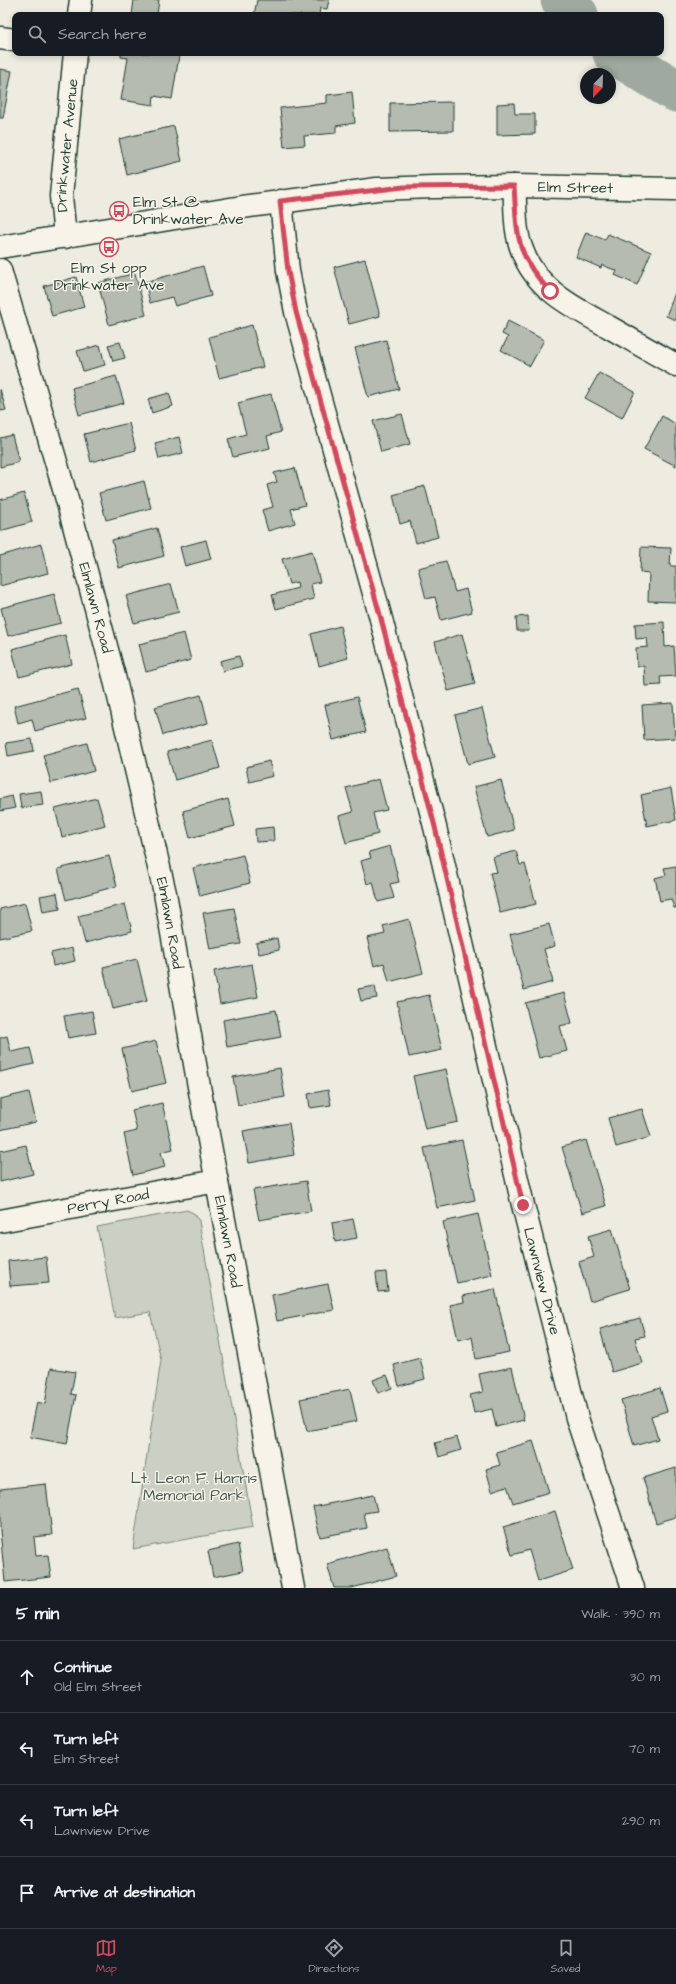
<!DOCTYPE html>
<html lang="en">
<head>
<meta charset="utf-8">
<style>
	:root { --surface:#171b24; --page:#20242c; --text:#f1f3f6; --muted:#9ea1a6; --line:#363941; --accent:#d1495b }
	body { margin:0; font-family:"Architects Daughter",sans-serif; background:var(--page); color:var(--text) }
	.compass { position:absolute; left:580px; top:68px; width:36px; height:36px; border-radius:50%; background:var(--surface); box-shadow:0 2px 6px #0003; rotate:203deg }
	.stop { position:absolute; width:12px; height:12px; margin:-9px; border:3px solid #d1495b; border-radius:50%; background:#fff }
	.stop.end { background:#d1495b; border-color:#fff; box-shadow:0 1px 4px #0008 }
	.list { margin:0; padding:0; list-style:none }
	h2 { display:flex; justify-content:space-between; align-items:center; height:52px; margin:0; padding:0 16px; font-size:17px }
	h2 small { font-size:13px; font-weight:400; color:var(--muted) }
	.list li { display:grid; grid-template-columns:26px 1fr auto; gap:12px; align-items:center; box-sizing:border-box; height:72px; padding:0 16px; border-top:1px solid var(--line) }
	.list b { display:block; font-size:15px; white-space:nowrap }
	.list p { margin:0; font-size:13px; white-space:nowrap; color:var(--muted) }
	.list em { font-size:13px; font-style:normal; color:var(--muted) }
	.icon { flex:none; width:22px; height:22px; fill:none; stroke:currentColor; stroke-width:2; stroke-linecap:round; stroke-linejoin:round }
	.map { position:relative; flex:none; width:676px; height:1588px; overflow:hidden }
	.search { position:absolute; background:var(--surface); box-shadow:0 2px 6px #0003; left:12px; right:12px; top:12px; height:44px; display:flex; align-items:center; gap:10px; box-sizing:border-box; padding:0 14px; border-radius:8px; color:var(--muted); font-size:15px }
	.sheet { height:340px; background:var(--surface) }
	nav { display:flex; justify-content:space-around; align-items:center; box-sizing:border-box; height:56px; border-top:1px solid var(--line); background:var(--surface); font-size:11px; color:var(--muted) }
	nav a { display:grid; justify-items:center; gap:2px }
	nav .on { color:var(--accent) }
	.map>svg:first-child { display:block }
</style>
</head>
<body>
<div class="map">
<svg width="676" height="1588" viewBox="0 0 676 1588">
	<rect width="100%" height="100%" fill="#eeece1"/>
	<filter id="ink" filterUnits="userSpaceOnUse"><feTurbulence type="fractalNoise" baseFrequency=".025" numOctaves="2"/><feDisplacementMap in="SourceGraphic" scale="8" xChannelSelector="R" yChannelSelector="G"/><feConvolveMatrix kernelMatrix="1 2 1 2 8 2 1 2 1" color-interpolation-filters="sRGB"/></filter>
	<g filter="url(#ink)">
		<path fill="#cccfc4" stroke="#76867c" d="M187 1210 195 1214 199 1221 253 1527 133 1549 161 1360 150 1312 115 1318 97 1227Z"/>
		<g fill="none" stroke-linecap="round" stroke-linejoin="round">
			<g stroke="#9fa99f" stroke-width="43">
				<path d="M562 0 577 15"/>
				<path d="M614 53 676 91"/>
			</g>
		</g>
		<g fill="#b5bbb0" stroke="#1f3d34">
			<path d="M134 0H159L157 15H132Z"/>
			<path d="M257 0H329L327 9 320 8 319 15H254Z"/>
			<path d="M121 53H167L179 56 172 99 154 96 153 105 121 100 128 58 121 57Z"/>
			<path d="M0 69 12 71 3 118H0Z"/>
			<path d="M352 92 355 123 336 126V133L304 136 305 145 284 147 280 108 327 103V95Z"/>
			<path d="M453 102V131L390 132V103Z"/>
			<path d="M514 103 515 114H535V134L497 135V104Z"/>
			<path d="M174 126 182 161 127 175 119 139Z"/>
			<path d="M586 232 605 240 608 234 651 252 637 285 615 275 617 271 602 265 601 268 576 257Z"/>
			<path d="M365 259 380 316 349 324 334 267Z"/>
			<path d="M203 266 211 296 175 306 172 297 150 303 145 282Z"/>
			<path d="M135 273 146 315 109 325 98 283Z"/>
			<path d="M76 277 84 307 52 316 44 286Z"/>
			<path d="M675 293H676V320L666 316Z"/>
			<path d="M508 321 544 340 530 366 501 350 508 337 502 334Z"/>
			<path d="M252 325 263 367 219 378 209 337Z"/>
			<path d="M386 340 399 389 368 397 355 348Z"/>
			<path d="M120 342 125 358 113 361 108 345Z"/>
			<path d="M100 345 105 365 83 371 77 351Z"/>
			<path d="M599 373 635 392 622 418 585 398Z"/>
			<path d="M116 376 124 403 79 415 72 388Z"/>
			<path d="M0 389 6 410 0 411Z"/>
			<path d="M169 393 173 406 152 413 148 399Z"/>
			<path d="M271 394 281 432 267 436 270 448 233 457 228 439 246 434 238 403Z"/>
			<path d="M402 414 410 444 381 452 373 421Z"/>
			<path d="M662 416 676 424V466L644 449Z"/>
			<path d="M129 423 136 450 91 462 84 434Z"/>
			<path d="M12 435 19 462 0 467V438Z"/>
			<path d="M179 437 183 453 159 459 155 443Z"/>
			<path d="M295 468 305 505 291 509 295 523 268 531 262 510 273 507 267 485 277 482 274 473Z"/>
			<path d="M144 481 151 508 106 520 99 493Z"/>
			<path d="M425 486 438 537 416 543 410 521 400 524 393 495Z"/>
			<path d="M24 493 32 522 0 531V500Z"/>
			<path d="M157 528 164 556 119 568 112 540Z"/>
			<path d="M206 540 211 559 185 566 180 547Z"/>
			<path d="M41 544 48 573 0 586V556Z"/>
			<path d="M641 547 671 548 670 566H676V602L648 601 649 573 640 572Z"/>
			<path d="M312 551 320 582 311 584 314 599 276 609 272 595 298 588 297 582 289 584 282 559Z"/>
			<path d="M446 561 455 592 466 589 472 612 441 620 435 597 426 599 418 568Z"/>
			<path d="M171 584 179 612 134 623 126 596Z"/>
			<path d="M54 594 61 623 8 636 1 608Z"/>
			<path d="M528 616 529 631H517L516 617Z"/>
			<path d="M664 622 665 647 674 646 676 676 660 677 661 685 645 686 644 666 637 667 636 648 648 647 647 638 636 639 635 624Z"/>
			<path d="M340 626 348 658 319 666 311 634Z"/>
			<path d="M184 633 191 660 146 672 139 644Z"/>
			<path d="M462 634 475 684 448 691 435 642Z"/>
			<path d="M65 635 72 664 19 677 12 649Z"/>
			<path d="M239 656 242 666 223 671 220 661Z"/>
			<path d="M78 689 86 718 35 731 32 719 18 723 14 706Z"/>
			<path d="M201 695 208 723 163 735 155 707Z"/>
			<path d="M357 697 366 732 333 740 325 705Z"/>
			<path d="M673 703 675 738 644 740 642 705Z"/>
			<path d="M482 708 495 757 468 764 455 715Z"/>
			<path d="M32 739 34 751 8 756 6 743Z"/>
			<path d="M212 740 220 768 175 780 167 752Z"/>
			<path d="M87 743 94 771 51 783 43 755Z"/>
			<path d="M269 761 273 776 249 782 246 767Z"/>
			<path d="M379 779 387 810 373 813 378 834 346 843 339 816 353 812 346 788Z"/>
			<path d="M501 780 514 830 487 837 474 787Z"/>
			<path d="M671 788 676 820 647 826 641 795Z"/>
			<path d="M41 791 43 805 21 808 19 794Z"/>
			<path d="M12 796 15 808 0 811V799Z"/>
			<path d="M97 798 105 825 62 837 55 809Z"/>
			<path d="M228 799 235 826 190 838 183 811Z"/>
			<path d="M273 827 274 841 256 842 255 829Z"/>
			<path d="M390 846 399 882 390 884 394 898 378 902 373 882 367 884 361 861 371 858 369 852Z"/>
			<path d="M516 851 520 865 525 864 536 904 500 913 490 873 497 872 493 857Z"/>
			<path d="M243 855 250 883 200 896 193 868Z"/>
			<path d="M109 856 117 886 66 900 58 869Z"/>
			<path d="M676 866V908H674L671 899 660 901 655 878 666 875 664 868Z"/>
			<path d="M57 893 60 909 43 912 40 896Z"/>
			<path d="M25 903 32 931 0 938V909Z"/>
			<path d="M125 904 132 931 85 943 78 916Z"/>
			<path d="M234 908 241 944 210 949 203 913Z"/>
			<path d="M409 919 423 973 389 982 384 963 374 966 367 938 385 934 383 926Z"/>
			<path d="M549 924 555 946 544 949 553 982 524 990 510 934Z"/>
			<path d="M277 938 279 950 259 954 256 943Z"/>
			<path d="M72 948 75 961 53 966 51 953Z"/>
			<path d="M137 959 147 1001 113 1009 103 967Z"/>
			<path d="M252 964 258 997 220 1004 214 971Z"/>
			<path d="M375 986 377 998 361 1001 358 989Z"/>
			<path d="M564 993 572 1023 560 1026 567 1051 539 1058 525 1003Z"/>
			<path d="M429 995 442 1050 409 1057 397 1002Z"/>
			<path d="M276 1010 281 1037 227 1047 223 1020Z"/>
			<path d="M92 1011 96 1033 68 1038 64 1016Z"/>
			<path d="M7 1036 11 1052 30 1048 34 1064 0 1072V1038Z"/>
			<path d="M156 1041 166 1083 132 1091 122 1049Z"/>
			<path d="M280 1068 285 1097 238 1105 233 1077Z"/>
			<path d="M446 1069 458 1122 425 1129 413 1076Z"/>
			<path d="M328 1090 331 1105 310 1108 308 1094Z"/>
			<path d="M29 1092 36 1122 0 1130V1099Z"/>
			<path d="M162 1103 173 1149 161 1152 165 1167 133 1175 124 1134 137 1131 132 1110Z"/>
			<path d="M642 1109 651 1137 616 1147 608 1118Z"/>
			<path d="M289 1123 294 1155 249 1163 243 1131Z"/>
			<path d="M462 1140 475 1200 437 1208 424 1148Z"/>
			<path d="M586 1140 606 1206 582 1213 562 1147Z"/>
			<path d="M26 1145 33 1174 0 1182V1151Z"/>
			<path d="M306 1181 311 1211 259 1220 253 1190Z"/>
			<path d="M478 1214 492 1275 457 1283 443 1222Z"/>
			<path d="M353 1219 357 1238 335 1242 332 1223Z"/>
			<path d="M612 1229 630 1289 590 1301 579 1262 594 1257 588 1236Z"/>
			<path d="M46 1257 49 1283 10 1286 8 1261Z"/>
			<path d="M386 1272 388 1291 378 1292 376 1273Z"/>
			<path d="M328 1284 334 1310 277 1321 272 1295Z"/>
			<path d="M495 1289 509 1352 476 1359 472 1337 458 1340 450 1305 464 1302 463 1296Z"/>
			<path d="M640 1318 645 1336 635 1338 642 1363 612 1372 600 1329Z"/>
			<path d="M420 1358 425 1379 399 1386 394 1365Z"/>
			<path d="M512 1367 524 1420 496 1427 492 1409 474 1413 470 1395 483 1392 479 1374Z"/>
			<path d="M51 1368 75 1372 71 1394 76 1395 67 1444 30 1437 37 1402 45 1404Z"/>
			<path d="M387 1375 392 1388 378 1393 373 1380Z"/>
			<path d="M660 1388 667 1411 651 1416 658 1439 634 1446 621 1400Z"/>
			<path d="M350 1389 357 1421 307 1431 300 1399Z"/>
			<path d="M457 1437 461 1450 439 1457 435 1443Z"/>
			<path d="M533 1441 549 1492 513 1503 507 1486 492 1491 486 1469 500 1465 496 1452Z"/>
			<path d="M676 1468V1517L656 1523 643 1478Z"/>
			<path d="M46 1484 52 1535 34 1537 36 1556 48 1555 51 1577 5 1582 0 1531V1489Z"/>
			<path d="M373 1495 377 1511 364 1513 367 1528 320 1537 313 1507Z"/>
			<path d="M555 1511 573 1570 538 1581 529 1550 512 1555 503 1527Z"/>
			<path d="M238 1544 243 1571 213 1577 208 1551Z"/>
			<path d="M387 1547 396 1576 352 1588H334L327 1564Z"/>
		</g>
		<g fill="none" stroke-linecap="round" stroke-linejoin="round">
			<g stroke="#1f3d34" stroke-width="25">
				<g id="minor">
					<path d="M79 15 81 0"/>
					<path d="M0 38 15 40"/>
					<path d="M514 186C516 207 514 230 522 250 536 290 575 308 609 327 632 340 654 353 676 365"/>
					<path id="s1" d="M281 201 288 271 296 312 380 615 435 827 523 1205 577 1418 633 1588"/>
					<path id="s2" d="M65 237 61 196 75 53"/>
					<path id="s3" d="M0 270 68 503 114 676 165 893 198 1081 293 1588"/>
					<path id="s4" d="M0 1221 217 1181"/>
				</g>
			</g>
			<g stroke="#1f3d34" stroke-width="25">
				<g id="secondary">
					<path id="s5" d="M0 247 242 207 377 189 434 187 514 186 676 189"/>
				</g>
			</g>
			<use href="#minor" stroke="#f7f3e8" stroke-width="22"/>
			<use href="#secondary" stroke="#f7f3e8" stroke-width="22"/>
		</g>
	</g>
	<g fill="none" stroke-linecap="round" stroke-linejoin="round" filter="url(#ink)">
		<path stroke="#d1495b" stroke-width="5" d="M523 1205 435 827 380 615 296 312 288 271 280 201 404 187 514 186C517 232 515 256 550 291"/>
	</g>
	<defs>
		<g id="bus-ring" transform="scale(1)"><circle r="9.5" fill="#f7f3e8" stroke="#d1495b" stroke-width="1.5"/><path d="M-5-6H5V4H4V6H2V4H-2V6H-4V4H-5ZM-3.5-4V0h7V-4ZM-3.5 1.2v1.5H-2V1.2ZM2 1.2v1.5H3.5V1.2Z" fill="#d1495b"/></g>
	</defs>
	<g fill-rule="evenodd">
		<use href="#bus-ring" x="119" y="211"/>
		<use href="#bus-ring" x="109" y="247"/>
	</g>
	<g text-anchor="middle" dominant-baseline="central" stroke-width="3" stroke-linejoin="round" paint-order="stroke">
		<g font-size="15" fill="#1f3d34" stroke="#f7f3e8">
			<text stroke="none"><textPath href="#s2" startOffset="92">Drinkwater Avenue</textPath></text>
			<text stroke="none"><textPath href="#s5" startOffset="580">Elm Street</textPath></text>
			<text stroke="none"><textPath href="#s3" startOffset="351">Elmlawn Road</textPath></text>
			<text stroke="none"><textPath href="#s3" startOffset="675">Elmlawn Road</textPath></text>
			<text stroke="none"><textPath href="#s4" startOffset="110">Perry Road</textPath></text>
			<text stroke="none"><textPath href="#s3" startOffset="999">Elmlawn Road</textPath></text>
			<text stroke="none"><textPath href="#s1" startOffset="1112">Lawnview Drive</textPath></text>
		</g>
		<g font-size="15" fill="#1f3d34" stroke="#f7f3e8" text-anchor="start">
			<text x="133" y="202">Elm St @<tspan x="133" dy="17">Drinkwater Ave</tspan></text>
			<text x="109" y="268" text-anchor="middle">Elm St opp<tspan x="109" dy="17">Drinkwater Ave</tspan></text>
		</g>
		<g font-size="15" fill="#425a51" stroke="#f7f3e8">
			<text x="194" y="1478">Lt. Leon F. Harris<tspan x="194" dy="17">Memorial Park</tspan></text>
		</g>
	</g>
</svg>
<svg class="compass" viewBox="-18 -18 36 36"><path d="M0-13l5 13h-10z" fill="#e53935"/><path d="M0 13l5-13h-10z" fill="#9ea1a6"/></svg>
<div class="stop" style="left:550px;top:291px"></div>
<div class="stop end" style="left:523px;top:1205px"></div>
<div class="search"><svg class="icon" aria-label="search" viewBox="0 0 24 24"><circle cx="10" cy="10" r="6"/><path d="M15 15l6 6"/></svg>Search here</div>
</div>
<section class="sheet">
<h2>5 min<small>Walk · 390 m</small></h2>
<ul class="list">
<li><svg class="icon" aria-label="ahead" viewBox="0 0 24 24"><path d="M12 20V5M6 11l6-6 6 6"/></svg><div><b>Continue</b><p>Old Elm Street</p></div><em>30 m</em></li>
<li><svg class="icon" aria-label="left" viewBox="0 0 24 24"><path d="M17 20v-9H6M10 6l-5 5 5 5"/></svg><div><b>Turn left</b><p>Elm Street</p></div><em>70 m</em></li>
<li><svg class="icon" aria-label="left" viewBox="0 0 24 24"><path d="M17 20v-9H6M10 6l-5 5 5 5"/></svg><div><b>Turn left</b><p>Lawnview Drive</p></div><em>290 m</em></li>
<li><svg class="icon" aria-label="arrive" viewBox="0 0 24 24"><path d="M6 21V4h12l-3 4 3 4H6"/></svg><div><b>Arrive at destination</b></div></li>
</ul>
</section>
<nav>
<a class="on"><svg class="icon" aria-label="map" viewBox="0 0 24 24"><path d="M3 6l6-2 6 2 6-2v14l-6 2-6-2-6 2zM9 4v14M15 6v14"/></svg>Map</a>
<a><svg class="icon" aria-label="directions" viewBox="0 0 24 24"><path d="M12 3l9 9-9 9-9-9zM9 14v-3h6M13 9l2 2-2 2"/></svg>Directions</a>
<a><svg class="icon" aria-label="saved" viewBox="0 0 24 24"><path d="M7 4h10v16l-5-4-5 4z"/></svg>Saved</a>
</nav>
</body>
</html>
